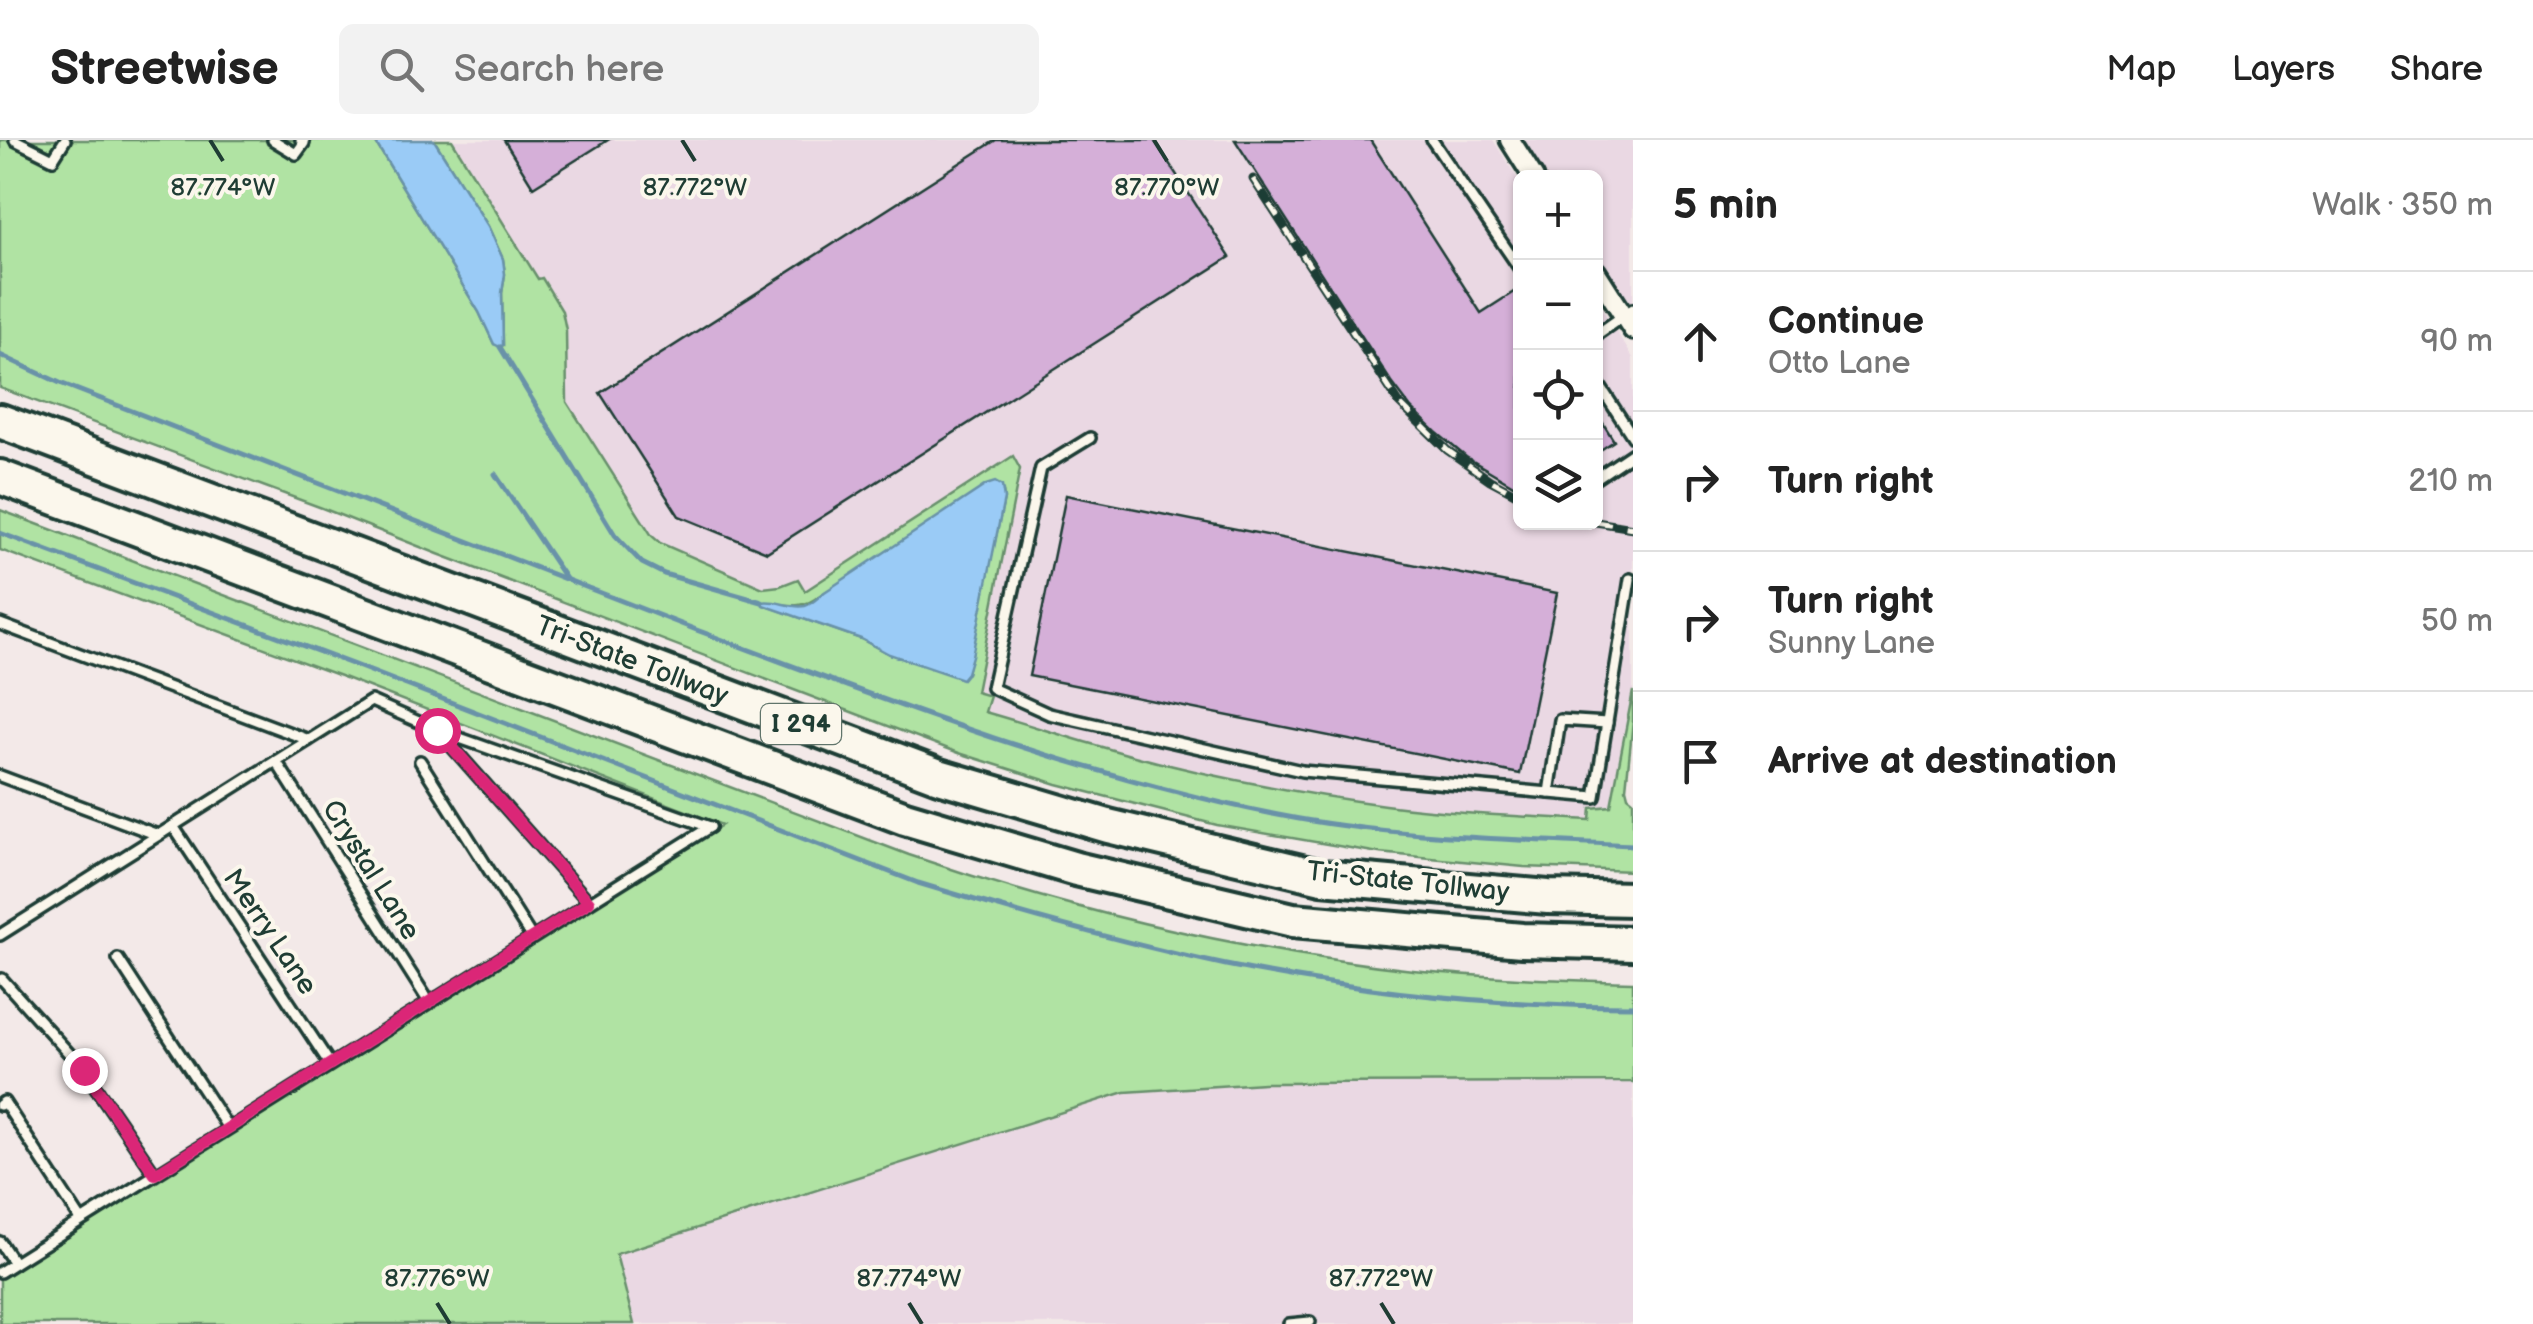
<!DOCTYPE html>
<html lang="en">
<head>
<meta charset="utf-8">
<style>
	:root { --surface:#fff; --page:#f2f2f2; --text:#222; --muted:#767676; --line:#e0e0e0 }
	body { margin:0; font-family:"Balsamiq Sans",sans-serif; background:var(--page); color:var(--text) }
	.controls { position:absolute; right:30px; top:30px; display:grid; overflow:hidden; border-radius:15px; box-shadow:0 2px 8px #0004 }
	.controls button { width:90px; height:90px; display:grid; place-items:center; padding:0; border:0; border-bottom:2px solid var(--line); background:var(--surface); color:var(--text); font:50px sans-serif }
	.stop { position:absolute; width:30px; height:30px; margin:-22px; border:8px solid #db2777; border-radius:50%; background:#fff }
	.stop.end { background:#db2777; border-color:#fff; box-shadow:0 2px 10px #0008 }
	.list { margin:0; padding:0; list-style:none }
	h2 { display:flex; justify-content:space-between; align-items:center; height:130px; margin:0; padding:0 40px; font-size:42px }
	h2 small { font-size:32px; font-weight:400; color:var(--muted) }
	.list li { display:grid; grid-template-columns:65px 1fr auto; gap:30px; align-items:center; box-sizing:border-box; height:140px; padding:0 40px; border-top:2px solid var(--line) }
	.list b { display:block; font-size:38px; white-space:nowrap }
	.list p { margin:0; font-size:32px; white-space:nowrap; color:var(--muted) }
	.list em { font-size:32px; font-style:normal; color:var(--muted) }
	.icon { flex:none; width:55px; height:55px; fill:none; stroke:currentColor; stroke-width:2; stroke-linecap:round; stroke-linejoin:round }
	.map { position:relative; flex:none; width:1633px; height:1184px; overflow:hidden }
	header { display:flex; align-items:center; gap:60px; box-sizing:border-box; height:140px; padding:0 50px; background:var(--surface); border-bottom:2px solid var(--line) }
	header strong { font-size:48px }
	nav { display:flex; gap:55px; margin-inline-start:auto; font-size:35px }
	.search { width:700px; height:90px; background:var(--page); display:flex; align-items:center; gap:25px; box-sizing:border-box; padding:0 35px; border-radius:15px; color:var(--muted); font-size:38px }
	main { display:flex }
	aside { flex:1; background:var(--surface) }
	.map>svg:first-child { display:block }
</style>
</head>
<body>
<header>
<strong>Streetwise</strong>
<div class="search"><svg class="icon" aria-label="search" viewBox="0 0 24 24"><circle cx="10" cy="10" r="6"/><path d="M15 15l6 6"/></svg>Search here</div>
<nav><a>Map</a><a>Layers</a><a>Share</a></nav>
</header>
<main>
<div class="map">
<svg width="1633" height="1184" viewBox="0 0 1633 1184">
	<rect width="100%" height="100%" fill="#f3e9e8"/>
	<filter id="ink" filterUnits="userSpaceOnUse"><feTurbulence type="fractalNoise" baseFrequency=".01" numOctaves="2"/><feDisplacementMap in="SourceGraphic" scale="20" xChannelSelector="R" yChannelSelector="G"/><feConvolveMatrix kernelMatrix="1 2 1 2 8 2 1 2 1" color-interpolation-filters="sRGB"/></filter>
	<g filter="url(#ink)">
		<g fill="#ead8e3">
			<path d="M452 0H1493L1520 42V382H1596V159L1633 218V551L1608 680 1466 674 1386 665 1288 649 1207 633 1104 608 985 571 976 552 1020 329 1012 317 805 451 796 439 780 446 763 448 660 403 652 396 567 262 566 190 541 138 539 140Z"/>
			<path d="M1522 0H1633V175L1596 117V38L1544 37 1524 6Z"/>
			<path d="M1456 942H1633V1184H634L615 1114 1125 952 1264 943Z"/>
		</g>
		<g fill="#b0e3a3" stroke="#68906c" stroke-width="2.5" fill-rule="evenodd">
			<path d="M0 0H374L479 172 494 204 503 205 502 153 505 134 503 119 488 86 434 0H452L538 139 542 138 562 171 566 190 567 262 652 396 660 403 763 448 780 446 798 439 805 451 1013 316 1020 329 976 552 990 556 985 572C1024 583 1063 596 1102 607 1194 634 1290 652 1385 665 1453 674 1521 676 1590 680L1591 668 1611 666 1633 551V581L1626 648 1628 656 1633 660V731L1524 727 1379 713 1217 685 1057 644 959 613 438 414 322 368 0 248ZM1003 351 1004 359 967 533 889 514 861 499 764 465 762 462C785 464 803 471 820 455Z"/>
			<path d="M0 370 909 715C1072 771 1241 811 1413 830 1486 838 1560 840 1633 842V942L1264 943 1125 952 616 1114 634 1184H0V1138L722 685 343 537 0 410Z"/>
		</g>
		<g fill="#9acbf6" stroke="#6992a8" stroke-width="2.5">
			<path d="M374 0H434L488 86 503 119 505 134 502 153 503 205 500 207 494 204 479 172Z"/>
			<path d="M995 342 1002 346 1004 359 972 516 967 533 962 539 889 514 861 499 763 465 762 462C776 459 791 469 805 466 813 464 820 455 826 451L986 345Z"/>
		</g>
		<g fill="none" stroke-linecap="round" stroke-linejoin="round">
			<g stroke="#6992a8" stroke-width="5">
				<path d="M500 207 615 395 642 423 664 434 762 462"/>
				<path d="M0 215 60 243C272 325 483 408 694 489 885 561 1077 635 1278 675 1394 698 1515 699 1633 705"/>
				<path d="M495 334 566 439"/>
				<path d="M0 393 352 524 918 743C1020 774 1122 803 1226 825 1360 852 1496 866 1633 866"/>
			</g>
		</g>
		<g fill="#d5afd8" stroke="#1f3d34" stroke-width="2.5">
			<path d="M504 0H608L533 47Z"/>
			<path d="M996 0H1154L1230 117 767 412 679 376 600 253Z"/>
			<path d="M1235 0H1370L1481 173 1520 148V349L1466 317 1436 292 1411 268 1390 240Z"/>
			<path d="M1596 272 1614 301 1596 313Z"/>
			<path d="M1066 355 1557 453 1520 634 1029 536Z"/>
		</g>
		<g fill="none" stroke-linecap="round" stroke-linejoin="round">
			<g stroke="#1f3d34" stroke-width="16">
				<g id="service">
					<path d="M15 0 53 19 65 0"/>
					<path d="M273 0 296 14 304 3 301 0"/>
					<path d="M1432 0 1520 129"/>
					<path d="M1596 195 1633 169"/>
					<path d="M1596 240 1633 297"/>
					<path d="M1090 298 1041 328 992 548 1049 574 1302 631 1595 657 1630 439"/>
					<path d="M1596 338 1633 313"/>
					<path d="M0 484 309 600"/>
					<path d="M439 592 589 762"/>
					<path d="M276 621 429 862"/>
					<path d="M420 621 532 798"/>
					<path d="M0 636 158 695"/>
					<path d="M1549 653 1560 580 1607 583"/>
					<path d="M173 686 330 924"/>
					<path d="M0 795 371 561 437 590 710 687"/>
					<path d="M118 819 228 988"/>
					<path d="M2 839 84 930 155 1034"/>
					<path d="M0 965 4 962 81 1080"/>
					<path d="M0 1102 14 1123"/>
					<path d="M0 1132 710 687"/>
					<path d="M1289 1184 1310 1182"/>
				</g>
			</g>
			<g stroke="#1f3d34" stroke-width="25">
				<g id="minor">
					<path d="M1510 0 1534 38"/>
					<path d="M1596 132 1633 190"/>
				</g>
			</g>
			<g stroke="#1f3d34" stroke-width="40">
				<g id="motorway">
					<path d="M0 281 939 636 1108 686 1322 737 1548 757 1633 759"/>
					<path d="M0 337 905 678 1076 729 1293 780 1522 800 1633 803"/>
				</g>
			</g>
			<use href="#service" stroke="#fbf7ec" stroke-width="9"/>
			<use href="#minor" stroke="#fbf7ec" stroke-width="18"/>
			<use href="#motorway" stroke="#fbf7ec" stroke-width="32"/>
			<g stroke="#1f3d34" stroke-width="9">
				<g id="rail">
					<path d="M1253 39 1399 263 1447 310 1490 340 1520 356"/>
					<path d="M1596 382 1633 388"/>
				</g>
			</g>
			<use href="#rail" stroke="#fbf7ec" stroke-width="5" stroke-dasharray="15" stroke-linecap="butt"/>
		</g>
	</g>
	<g fill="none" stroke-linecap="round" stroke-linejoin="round" filter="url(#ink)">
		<path stroke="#db2777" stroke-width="12" d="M84 930 155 1034 589 762 437 590"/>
	</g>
	<path fill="none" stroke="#1f3d34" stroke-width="4" d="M210 0 223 21M682 0 695 21M1154 0 1167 21M437 1163 450 1184M909 1163 922 1184M1381 1163 1394 1184"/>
	<g text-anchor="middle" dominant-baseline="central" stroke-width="8" stroke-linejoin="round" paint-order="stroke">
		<rect fill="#fbf7ec" stroke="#61756b" stroke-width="2.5" x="761" y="564" width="80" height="40" rx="8"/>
		<g font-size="25" font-weight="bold" fill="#1f3d34">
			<text x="801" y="584">I 294</text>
		</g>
		<g font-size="28" fill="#1f3d34" stroke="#fbf7ec">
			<text transform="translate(632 521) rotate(21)">Tri-State Tollway</text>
			<text transform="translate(371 730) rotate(58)">Crystal Lane</text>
			<text transform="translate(1408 742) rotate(6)">Tri-State Tollway</text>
			<text transform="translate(270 792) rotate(56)">Merry Lane</text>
		</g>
	</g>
	<g font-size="25" text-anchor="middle" fill="#1f3d34" stroke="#fbf7ec" stroke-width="8" stroke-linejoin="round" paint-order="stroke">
		<text x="223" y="55">87.774°W</text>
		<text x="695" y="55">87.772°W</text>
		<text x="1167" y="55">87.770°W</text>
		<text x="437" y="1146">87.776°W</text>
		<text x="909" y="1146">87.774°W</text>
		<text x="1381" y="1146">87.772°W</text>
	</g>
</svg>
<div class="controls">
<button>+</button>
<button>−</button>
<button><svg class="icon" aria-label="locate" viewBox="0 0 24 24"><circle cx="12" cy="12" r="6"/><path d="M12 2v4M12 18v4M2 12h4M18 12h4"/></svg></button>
<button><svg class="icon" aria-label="layers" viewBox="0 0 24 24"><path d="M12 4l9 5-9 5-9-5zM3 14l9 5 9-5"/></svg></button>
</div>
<div class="stop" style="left:437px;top:590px"></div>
<div class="stop end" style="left:84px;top:930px"></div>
</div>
<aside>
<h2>5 min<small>Walk · 350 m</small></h2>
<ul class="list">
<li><svg class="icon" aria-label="ahead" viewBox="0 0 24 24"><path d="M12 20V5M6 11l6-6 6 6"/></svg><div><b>Continue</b><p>Otto Lane</p></div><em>90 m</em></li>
<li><svg class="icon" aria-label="right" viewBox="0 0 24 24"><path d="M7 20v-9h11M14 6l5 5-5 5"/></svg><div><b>Turn right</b></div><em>210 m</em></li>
<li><svg class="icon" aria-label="right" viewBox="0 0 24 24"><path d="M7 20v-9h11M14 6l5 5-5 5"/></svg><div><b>Turn right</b><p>Sunny Lane</p></div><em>50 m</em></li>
<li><svg class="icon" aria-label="arrive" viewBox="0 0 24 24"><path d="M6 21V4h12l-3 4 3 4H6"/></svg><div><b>Arrive at destination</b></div></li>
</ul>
</aside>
</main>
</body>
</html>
